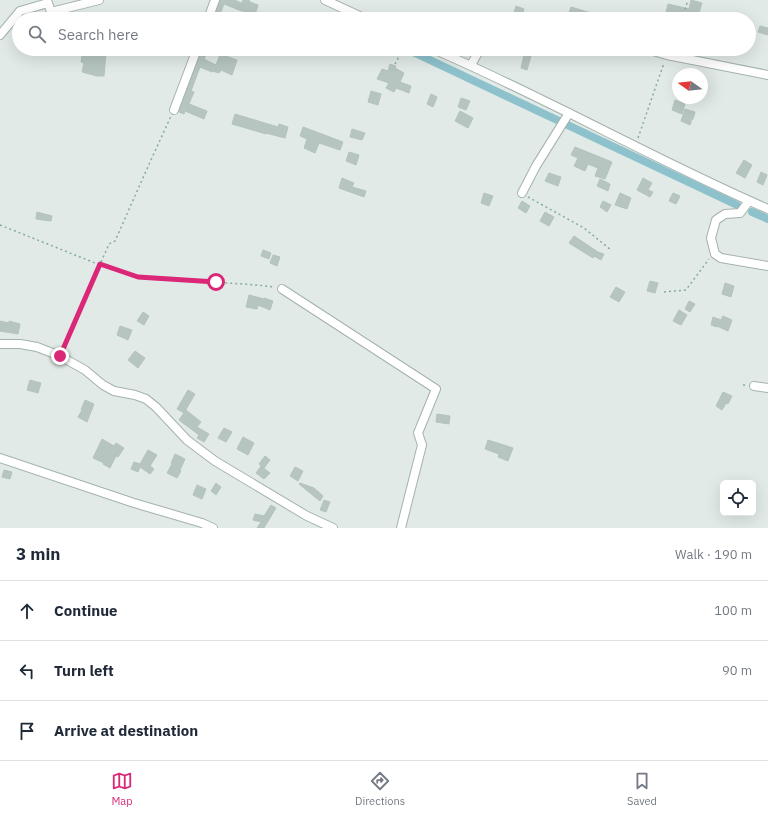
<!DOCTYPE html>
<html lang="en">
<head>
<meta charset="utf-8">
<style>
	:root { --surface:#fff; --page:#f2f2f3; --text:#1f2937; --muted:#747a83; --line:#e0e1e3; --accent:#db2777 }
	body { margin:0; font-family:"IBM Plex Sans",sans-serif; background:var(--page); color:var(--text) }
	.controls { position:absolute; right:12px; bottom:12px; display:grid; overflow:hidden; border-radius:6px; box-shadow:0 4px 16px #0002 }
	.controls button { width:36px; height:36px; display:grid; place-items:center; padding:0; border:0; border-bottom:1px solid var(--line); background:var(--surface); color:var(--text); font:20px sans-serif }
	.compass { position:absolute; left:672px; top:68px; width:36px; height:36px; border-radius:50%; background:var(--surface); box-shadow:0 4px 16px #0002; rotate:285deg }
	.stop { position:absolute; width:12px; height:12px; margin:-9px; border:3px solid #db2777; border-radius:50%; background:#fff }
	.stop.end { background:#db2777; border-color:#fff; box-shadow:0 1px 4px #0008 }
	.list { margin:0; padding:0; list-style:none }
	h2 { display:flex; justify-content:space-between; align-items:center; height:52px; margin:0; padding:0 16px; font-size:17px }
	h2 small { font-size:13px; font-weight:400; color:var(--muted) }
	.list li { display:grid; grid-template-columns:26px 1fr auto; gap:12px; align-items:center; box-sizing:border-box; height:60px; padding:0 16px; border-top:1px solid var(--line) }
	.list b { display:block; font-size:15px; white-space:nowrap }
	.list em { font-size:13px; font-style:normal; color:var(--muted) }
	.icon { flex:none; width:22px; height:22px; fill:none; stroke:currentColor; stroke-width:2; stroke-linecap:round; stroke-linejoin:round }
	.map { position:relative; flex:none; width:768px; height:528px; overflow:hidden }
	.search { position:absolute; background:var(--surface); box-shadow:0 4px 16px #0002; left:12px; right:12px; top:12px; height:44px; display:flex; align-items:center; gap:10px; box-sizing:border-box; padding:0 14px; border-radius:22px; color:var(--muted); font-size:15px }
	.sheet { height:232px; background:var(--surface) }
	nav { display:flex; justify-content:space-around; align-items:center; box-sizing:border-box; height:56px; border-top:1px solid var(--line); background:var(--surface); font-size:11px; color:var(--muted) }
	nav a { display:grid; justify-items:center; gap:2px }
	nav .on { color:var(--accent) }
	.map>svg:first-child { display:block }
</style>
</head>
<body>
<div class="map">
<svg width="768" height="528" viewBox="0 0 768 528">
	<rect width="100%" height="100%" fill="#e1eae6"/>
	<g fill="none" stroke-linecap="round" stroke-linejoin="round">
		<g stroke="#8dc2cc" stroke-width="8">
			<path d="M413 52 737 205"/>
			<path d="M752 212 768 219"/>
		</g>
	</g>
	<g fill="#b6c5bf" stroke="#b4c3bd">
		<path d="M220 0H234L242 3 243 0H247L250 1V2L258 5 255 15 239 10 224 4 218 19H214Z"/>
		<path d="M691 0 702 3 697 19H675L665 17 668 4 689 9Z"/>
		<path d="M516 6 524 9 521 18 513 16Z"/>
		<path d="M571 7 591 13 588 19H569L570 17 568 16Z"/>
		<path d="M760 26 768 28V35L758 32Z"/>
		<path d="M83 49 93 50 92 52 106 53 104 76H97L82 72 84 63 81 62Z"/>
		<path d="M202 49H209L204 59 216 65 221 52 226 54V56L237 60 232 75 221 70 219 73 212 71V72L200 67 191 91 194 92 189 104 207 111 204 119 185 111 184 114 179 112Z"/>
		<path d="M508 49H525L521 56Z"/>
		<path d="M524 55 531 56 527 70 521 68Z"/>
		<path d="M390 64 396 66 395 68 404 73 400 82 411 86 409 93 396 88 394 92 386 88 389 83 377 79 382 69 388 71Z"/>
		<path d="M371 91 381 94 378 105 368 102Z"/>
		<path d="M431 94 437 97 433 107 427 104Z"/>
		<path d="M461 98 470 101 466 110 458 107Z"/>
		<path d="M675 100 685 104 682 114 672 110Z"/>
		<path d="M685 109 695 112 693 119H692L690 125 681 121Z"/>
		<path d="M460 111 473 118 468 128 455 121Z"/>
		<path d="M235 114 278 127 279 124 288 127 285 138 266 133V134L232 124Z"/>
		<path d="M303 127 343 142 340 150 319 143 315 153 304 148 307 139 300 136Z"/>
		<path d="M352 129 365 133 362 140 350 137Z"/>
		<path d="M575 147 612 162 605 179 595 176 598 168 588 164 585 171 574 166 578 158 571 155Z"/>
		<path d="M349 152 359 155 356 165 346 161Z"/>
		<path d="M744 160 752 165 745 178 736 173Z"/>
		<path d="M761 172 767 175 763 185 757 182Z"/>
		<path d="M549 173 561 177 558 186 545 181Z"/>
		<path d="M342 178 354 183 352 187 366 191 364 197 339 188Z"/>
		<path d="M643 178 652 183 648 190 653 192 650 197 637 190Z"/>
		<path d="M600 179 610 184 608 191 597 186Z"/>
		<path d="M484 193 493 196 489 206 481 203Z"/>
		<path d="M620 193 631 198 627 209 615 205Z"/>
		<path d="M673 193 680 196 676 204 669 201Z"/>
		<path d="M522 201 530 206 526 213 518 208Z"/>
		<path d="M603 201 611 205 607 212 600 207Z"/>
		<path d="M37 212 52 216 51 221 36 219Z"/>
		<path d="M545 212 554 217 549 226 540 221Z"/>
		<path d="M574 236 598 252 604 254 601 260 594 256 593 258 569 243Z"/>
		<path d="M263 250 271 253 269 259 261 256Z"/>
		<path d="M273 255 280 257 277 266 270 263Z"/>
		<path d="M650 281 658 283 655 293 647 291Z"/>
		<path d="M725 283 734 286 731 297 722 294Z"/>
		<path d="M616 287 625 292 619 302 610 297Z"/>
		<path d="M249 295 264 299V298L273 301 270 310 258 305 257 309 246 307Z"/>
		<path d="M689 301 695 304 690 312 685 309Z"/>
		<path d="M679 310 687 315 681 325 673 321Z"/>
		<path d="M143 312 149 316 144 325 137 321Z"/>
		<path d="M723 316 732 320 728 331 717 326V327L711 325 713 317 721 320Z"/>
		<path d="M0 321 9 323V321L20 324 18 334 0 331Z"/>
		<path d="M120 326 132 330 128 340 117 335Z"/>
		<path d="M135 351 145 358 138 368 128 360Z"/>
		<path d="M30 380 41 383 38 393 27 390Z"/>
		<path d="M188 390 195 394 184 413 177 409Z"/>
		<path d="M723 392 732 396 728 404 726 403 722 410 716 406Z"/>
		<path d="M85 400 94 404 87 422 78 417 82 410H81Z"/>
		<path d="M186 410 201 422 197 427 209 434 204 442 197 438 199 435 179 420Z"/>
		<path d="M437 414 450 416 449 424 436 422Z"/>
		<path d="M224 428 232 432 226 442 218 438Z"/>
		<path d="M243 437 254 443 248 455 237 449Z"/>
		<path d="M102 439 114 446 116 443 124 448 118 457 116 456 110 468 103 464 104 463 93 458Z"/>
		<path d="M488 440 513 448 508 461 498 457 499 454 485 449Z"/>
		<path d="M148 450 157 455 150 466 154 469 150 474 140 467 138 472 131 469 134 462 140 464Z"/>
		<path d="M175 454 185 459 180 470 181 471 177 478 167 473 172 464 171 463Z"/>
		<path d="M265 456 270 460 264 468 259 464Z"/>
		<path d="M261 466 270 473 264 479 256 473Z"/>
		<path d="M295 467 303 471 298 481 290 476Z"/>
		<path d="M4 470 12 472 10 479 2 477Z"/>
		<path d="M216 483 221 487 216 495 211 491Z"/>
		<path d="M300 483 314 488 323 496 320 501 299 484Z"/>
		<path d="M197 485 206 489 202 499 193 495Z"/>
		<path d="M324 500 330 502 326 512 320 510Z"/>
		<path d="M271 505 276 508 264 528H257L261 522 253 520 255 514 264 516Z"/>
	</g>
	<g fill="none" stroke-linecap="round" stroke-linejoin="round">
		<g stroke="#a4b2ad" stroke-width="10">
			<g id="street">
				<path d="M325 0 366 19"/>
				<path d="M208 19 215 0"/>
				<path d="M497 19 498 18 502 19"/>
				<path d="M0 35 20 11 48 3 51 12 99 0"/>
				<path d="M433 49C547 98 655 160 768 209"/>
				<path d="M646 49 667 55 768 75"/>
				<path d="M471 65 480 49"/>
				<path d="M174 110 197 49"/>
				<path d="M522 193 536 166 569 113"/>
				<path d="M749 201 740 213 725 214 716 220 711 238 715 254 721 258 768 266"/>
				<path d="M282 289 436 389 418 433 422 445 401 528"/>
				<path d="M0 344H20L37 347 60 356 85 370 103 385 114 391 135 395 146 399 156 407 187 440 215 461 307 516 333 528"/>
				<path d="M754 386 768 388"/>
				<path d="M0 458 134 503 202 523 213 528"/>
			</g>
		</g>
		<g stroke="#84ac9f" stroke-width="1.5" stroke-dasharray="2 3" stroke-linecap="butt">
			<path d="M682 19 688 0"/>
			<path d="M395 64 403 49"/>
			<path d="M638 138 664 63"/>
			<path d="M528 197 584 228 611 250"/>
			<path d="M0 225 100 265 138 277 257 285 274 287"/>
			<path d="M664 292 686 290 709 259"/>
			<path d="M63 349 109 244 115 241 146 171 171 116"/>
			<path d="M743 385H748"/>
		</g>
		<use href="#street" stroke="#fff" stroke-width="8"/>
	</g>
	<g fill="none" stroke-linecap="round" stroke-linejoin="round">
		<path stroke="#db2777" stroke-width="5" d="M60 356 100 264 138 277 216 282"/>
	</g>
</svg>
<div class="controls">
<button><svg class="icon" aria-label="locate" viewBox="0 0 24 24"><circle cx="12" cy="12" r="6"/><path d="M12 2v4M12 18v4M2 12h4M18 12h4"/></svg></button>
</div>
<svg class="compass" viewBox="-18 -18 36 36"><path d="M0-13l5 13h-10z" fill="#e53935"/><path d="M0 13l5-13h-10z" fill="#747a83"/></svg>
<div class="stop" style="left:216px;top:282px"></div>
<div class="stop end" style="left:60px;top:356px"></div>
<div class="search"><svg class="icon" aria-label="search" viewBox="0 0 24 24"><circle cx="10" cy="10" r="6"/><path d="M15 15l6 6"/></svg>Search here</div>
</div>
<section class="sheet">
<h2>3 min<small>Walk · 190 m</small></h2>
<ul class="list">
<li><svg class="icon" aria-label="ahead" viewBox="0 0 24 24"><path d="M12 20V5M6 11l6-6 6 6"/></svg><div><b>Continue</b></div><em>100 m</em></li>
<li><svg class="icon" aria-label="left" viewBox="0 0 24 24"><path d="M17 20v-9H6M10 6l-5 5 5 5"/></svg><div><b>Turn left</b></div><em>90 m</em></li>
<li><svg class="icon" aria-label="arrive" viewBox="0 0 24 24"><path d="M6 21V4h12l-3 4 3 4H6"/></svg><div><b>Arrive at destination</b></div></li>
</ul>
</section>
<nav>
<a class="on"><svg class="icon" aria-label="map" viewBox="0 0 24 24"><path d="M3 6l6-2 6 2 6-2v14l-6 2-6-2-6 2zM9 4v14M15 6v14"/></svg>Map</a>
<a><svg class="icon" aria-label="directions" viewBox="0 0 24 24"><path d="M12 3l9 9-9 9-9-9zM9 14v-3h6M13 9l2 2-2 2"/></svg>Directions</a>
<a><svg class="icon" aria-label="saved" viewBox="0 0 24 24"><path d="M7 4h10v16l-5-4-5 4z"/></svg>Saved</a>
</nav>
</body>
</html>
